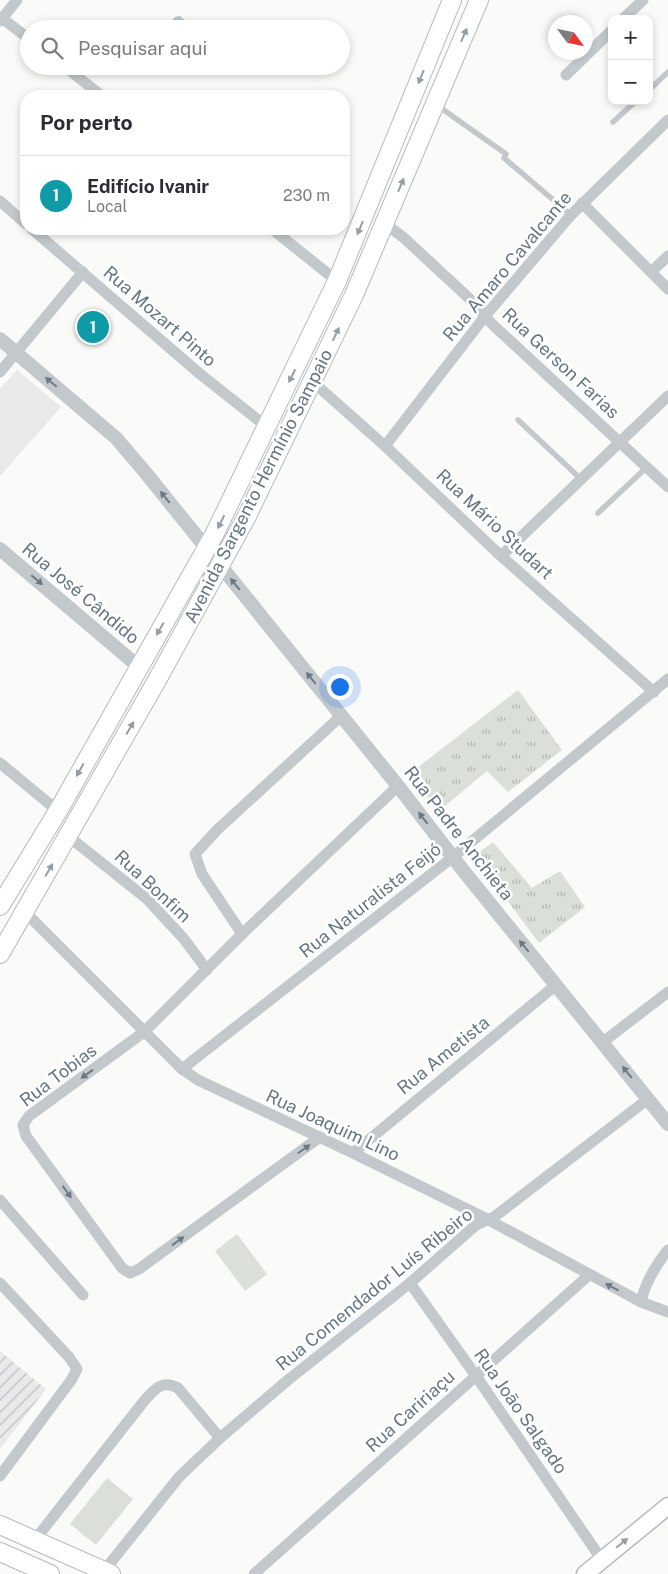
<!DOCTYPE html>
<html lang="pt">
<head>
<meta charset="utf-8">
<style>
	:root { --surface:#fff; --page:#f2f2f3; --text:#2b2b33; --muted:#7c7c81; --line:#e1e1e2; --accent:#2563eb }
	body { margin:0; font-family:"Public Sans",sans-serif; background:var(--page); color:var(--text) }
	.controls { position:absolute; right:15px; top:15px; display:grid; overflow:hidden; border-radius:10px; box-shadow:0 2px 8px #0003 }
	.controls button { width:45px; height:45px; display:grid; place-items:center; padding:0; border:0; border-bottom:1px solid var(--line); background:var(--surface); color:var(--text); font:25px sans-serif }
	.compass { position:absolute; left:548px; top:15px; width:45px; height:45px; border-radius:50%; background:var(--surface); box-shadow:0 2px 8px #0003; rotate:123deg }
	.you { position:absolute; left:339px; top:686px; width:18px; height:18px; margin:-12px; border:4px solid #fff; border-radius:50%; background:#1a73e8; box-shadow:0 0 0 8px #1a73e833 }
	.badge { display:grid; place-items:center; width:32px; height:32px; border-radius:50%; background:var(--accent); color:#fff; font-size:16px; font-weight:700 }
	.pin { position:absolute; translate:-50% -50%; border:2px solid #fff; box-shadow:0 1px 5px #0006 }
	.list { margin:0; padding:0; list-style:none }
	h2 { display:flex; justify-content:space-between; align-items:center; height:65px; margin:0; padding:0 20px; font-size:21px }
	h2 small { font-size:16px; font-weight:400; color:var(--muted) }
	.list li { display:grid; grid-template-columns:32px 1fr auto; gap:15px; align-items:center; box-sizing:border-box; height:80px; padding:0 20px; border-top:1px solid var(--line) }
	.list b { display:block; font-size:19px; white-space:nowrap }
	.list p { margin:0; font-size:16px; white-space:nowrap; color:var(--muted) }
	.list em { font-size:16px; font-style:normal; color:var(--muted) }
	.icon { flex:none; width:28px; height:28px; fill:none; stroke:currentColor; stroke-width:2; stroke-linecap:round; stroke-linejoin:round }
	.map { position:relative; flex:none; width:668px; height:1574px; overflow:hidden }
	.search { position:absolute; background:var(--surface); box-shadow:0 2px 8px #0003; left:20px; top:20px; width:330px; height:55px; display:flex; align-items:center; gap:12px; box-sizing:border-box; padding:0 18px; border-radius:28px; color:var(--muted); font-size:19px }
	.panel { position:absolute; background:var(--surface); box-shadow:0 2px 8px #0003; left:20px; top:90px; width:330px; height:145px; border-radius:20px }
	.map>svg:first-child { display:block }
</style>
</head>
<body>
<div class="map">
<svg width="668" height="1574" viewBox="0 0 668 1574">
	<defs>
		<pattern id="industrial-furrows" width="10" height="10" patternUnits="userSpaceOnUse" patternTransform="scale(1.25)"><rect width="10" height="10" fill="#e8e9e9"/><path d="M-1 1l2-2M0 10L10 0M9 11l2-2" fill="none" stroke="#c0c1c2"/></pattern>
		<pattern id="grass-tufts" width="24" height="20" patternUnits="userSpaceOnUse" patternTransform="scale(1.25)"><rect width="24" height="20" fill="#dadfd7"/><path d="M3 7l-1-3M5 7V3M7 7l1-3M15 17l-1-3M17 17v-4M19 17l1-3" fill="none" stroke="#b4b9b4"/></pattern>
		<pattern id="water-rules" width="6" height="5" patternUnits="userSpaceOnUse" patternTransform="scale(1.25)"><rect width="6" height="5" fill="#bbc7cb"/><path d="M0 2.5h6" fill="none" stroke="#9ca6aa"/></pattern>
	</defs>
	<rect width="100%" height="100%" fill="#fafaf8"/>
	<path fill="#e8e9e9" d="M17 370 61 407 0 476V389Z"/>
	<path fill="url(#industrial-furrows)" d="M0 1351 46 1389 0 1449Z"/>
	<g fill="url(#grass-tufts)">
		<path d="M518 690 562 750 508 792 487 771 439 811 409 774Z"/>
		<path d="M493 842 532 888 560 871 585 907 539 943 474 856Z"/>
	</g>
	<g fill="#dadfd7">
		<path d="M237 1234 267 1274 245 1291 215 1251Z"/>
		<path d="M107 1478 133 1499 96 1545 70 1524Z"/>
	</g>
	<path fill="url(#water-rules)" d="M180 16 185 20 186 29H141L142 26 148 28 153 26 168 24 175 17Z"/>
	<g fill="none" stroke-linecap="round" stroke-linejoin="round">
		<g stroke="#b3babf" stroke-width="19">
			<path id="secondary" d="M585 1574 668 1506"/>
		</g>
		<g stroke="#b5babe" stroke-width="20">
			<g id="primary">
				<path d="M0 906 58 811 214 535 337 281 452 0"/>
				<path d="M0 954 156 682 246 518 354 295 479 0"/>
				<path d="M0 1525 111 1574"/>
				<path d="M0 1552 50 1574"/>
			</g>
		</g>
		<g stroke="#c3c8cc" stroke-width="5.5">
			<path d="M649 90 668 72"/>
			<path d="M438 106 506 154 504 158 571 215"/>
			<path d="M613 122 636 101"/>
			<path d="M518 420 581 479"/>
			<path d="M598 513 647 467"/>
		</g>
		<g stroke="#c3c8cc" stroke-width="11">
			<path d="M2 18 29 39"/>
			<path d="M623 19 643 0"/>
			<path d="M0 21 17 0"/>
			<path d="M64 66 102 96"/>
			<path d="M566 75 612 30"/>
			<path d="M0 201 26 224"/>
			<path d="M582 203 668 289"/>
			<path d="M385 224 403 237 472 301 492 324 668 487"/>
			<path d="M32 229 200 374 267 427"/>
			<path d="M272 229 337 281"/>
			<path d="M651 272 668 256"/>
			<path d="M0 372 83 272"/>
			<path d="M313 382 385 446 501 556 654 692"/>
			<path d="M385 446 486 315 571 215 668 120"/>
			<path d="M501 556 668 396"/>
			<path d="M0 763 58 811"/>
			<path d="M68 836 147 899 184 939 207 970"/>
			<path d="M25 912 182 1069 198 1080 353 1153 487 1219 641 1302 668 1312"/>
			<path d="M242 934 202 874 195 854 217 830 341 716"/>
			<path d="M603 1042 668 992"/>
			<path d="M182 1069 453 857 668 679"/>
			<path d="M320 1137 139 1269 130 1273 122 1268 26 1136 23 1125 29 1116 144 1032 242 934 398 786"/>
			<path d="M353 1153 556 985"/>
			<path d="M0 1200 83 1295"/>
			<path d="M0 1283 69 1357 77 1369 72 1379 0 1476"/>
			<path d="M410 1283 476 1376 602 1560"/>
			<path d="M641 1302C645 1283 656 1265 668 1250"/>
			<path d="M34 1541 144 1401C154 1390 162 1379 178 1388L220 1438"/>
			<path d="M104 1571 179 1477 220 1438 288 1380 410 1283 476 1225 494 1217 648 1099"/>
			<path d="M254 1574 589 1275"/>
		</g>
		<g stroke="#c3c8cc" stroke-width="14">
			<path d="M0 339 116 438 145 472 398 786 462 869 668 1124"/>
			<path d="M0 549 139 667"/>
		</g>
		<use href="#secondary" stroke="#fff" stroke-width="16"/>
		<use href="#primary" stroke="#fff" stroke-width="18"/>
	</g>
	<defs><path id="oneway-solid" d="M-6-.8H1V-3.2L6.5 0L1 3.2V.8H-6Z" transform="scale(1.25)"/></defs>
	<g fill="#939fa8">
		<use href="#oneway-solid" transform="translate(464 35) rotate(-67)"/>
		<use href="#oneway-solid" transform="translate(421 77) rotate(112)"/>
		<use href="#oneway-solid" transform="translate(401 185) rotate(-67)"/>
		<use href="#oneway-solid" transform="translate(360 228) rotate(113)"/>
		<use href="#oneway-solid" transform="translate(336 334) rotate(-65)"/>
		<use href="#oneway-solid" transform="translate(292 376) rotate(116)"/>
		<use href="#oneway-solid" transform="translate(221 522) rotate(116)"/>
		<use href="#oneway-solid" transform="translate(160 629) rotate(120)"/>
		<use href="#oneway-solid" transform="translate(130 728) rotate(-60)"/>
		<use href="#oneway-solid" transform="translate(80 770) rotate(119)"/>
		<use href="#oneway-solid" transform="translate(49 870) rotate(-60)"/>
		<use href="#oneway-solid" transform="translate(622 1543) rotate(-39)"/>
	</g>
	<g fill="#6a7a87">
		<use href="#oneway-solid" transform="translate(51 382) rotate(-140)"/>
		<use href="#oneway-solid" transform="translate(165 497) rotate(-129)"/>
		<use href="#oneway-solid" transform="translate(37 580) rotate(40)"/>
		<use href="#oneway-solid" transform="translate(235 584) rotate(-129)"/>
		<use href="#oneway-solid" transform="translate(311 678) rotate(-129)"/>
		<use href="#oneway-solid" transform="translate(423 818) rotate(-128)"/>
		<use href="#oneway-solid" transform="translate(524 946) rotate(-129)"/>
		<use href="#oneway-solid" transform="translate(627 1072) rotate(-129)"/>
		<use href="#oneway-solid" transform="translate(87 1074) rotate(144)"/>
		<use href="#oneway-solid" transform="translate(304 1149) rotate(-35)"/>
		<use href="#oneway-solid" transform="translate(67 1192) rotate(54)"/>
		<use href="#oneway-solid" transform="translate(178 1241) rotate(-36)"/>
		<use href="#oneway-solid" transform="translate(612 1287) rotate(-152)"/>
	</g>
	<g text-anchor="middle" dominant-baseline="central" stroke-width="5" stroke-linejoin="round" paint-order="stroke">
		<g font-size="18" fill="#657683" stroke="#fff">
			<text transform="translate(507 266) rotate(-50)">Rua Amaro Cavalcante</text>
			<text transform="translate(160 316) rotate(41)">Rua Mozart Pinto</text>
			<text transform="translate(561 363) rotate(43)">Rua Gerson Farias</text>
			<text transform="translate(258 486) rotate(-63)">Avenida Sargento Hermínio Sampaio</text>
			<text transform="translate(495 524) rotate(43)">Rua Mário Studart</text>
			<text transform="translate(81 593) rotate(40)">Rua José Cândido</text>
			<text transform="translate(459 833) rotate(52)">Rua Padre Anchieta</text>
			<text transform="translate(153 886) rotate(43)">Rua Bonfim</text>
			<text transform="translate(370 900) rotate(-38)">Rua Naturalista Feijó</text>
			<text transform="translate(443 1055) rotate(-39)">Rua Ametista</text>
			<text transform="translate(58 1075) rotate(-37)">Rua Tobias</text>
			<text transform="translate(333 1125) rotate(25)">Rua Joaquim Lino</text>
			<text transform="translate(374 1289) rotate(-39)">Rua Comendador Luís Ribeiro</text>
			<text transform="translate(410 1411) rotate(-42)">Rua Caririaçu</text>
			<text transform="translate(521 1411) rotate(55)">Rua João Salgado</text>
		</g>
	</g>
</svg>
<div class="controls">
<button>+</button>
<button>−</button>
</div>
<svg class="compass" viewBox="-18 -18 36 36"><path d="M0-13l5 13h-10z" fill="#e53935"/><path d="M0 13l5-13h-10z" fill="#7c7c81"/></svg>
<div class="you"></div>
<div class="pin badge" style="left:93px;top:327px;background:#0f9aa8">1</div>
<div class="search"><svg class="icon" aria-label="search" viewBox="0 0 24 24"><circle cx="10" cy="10" r="6"/><path d="M15 15l6 6"/></svg>Pesquisar aqui</div>
<section class="panel">
<h2>Por perto<small></small></h2>
<ul class="list">
<li><span class="badge" style="background:#0f9aa8">1</span><div><b>Edifício Ivanir</b><p>Local</p></div><em>230 m</em></li>
</ul>
</section>
</div>
</body>
</html>
